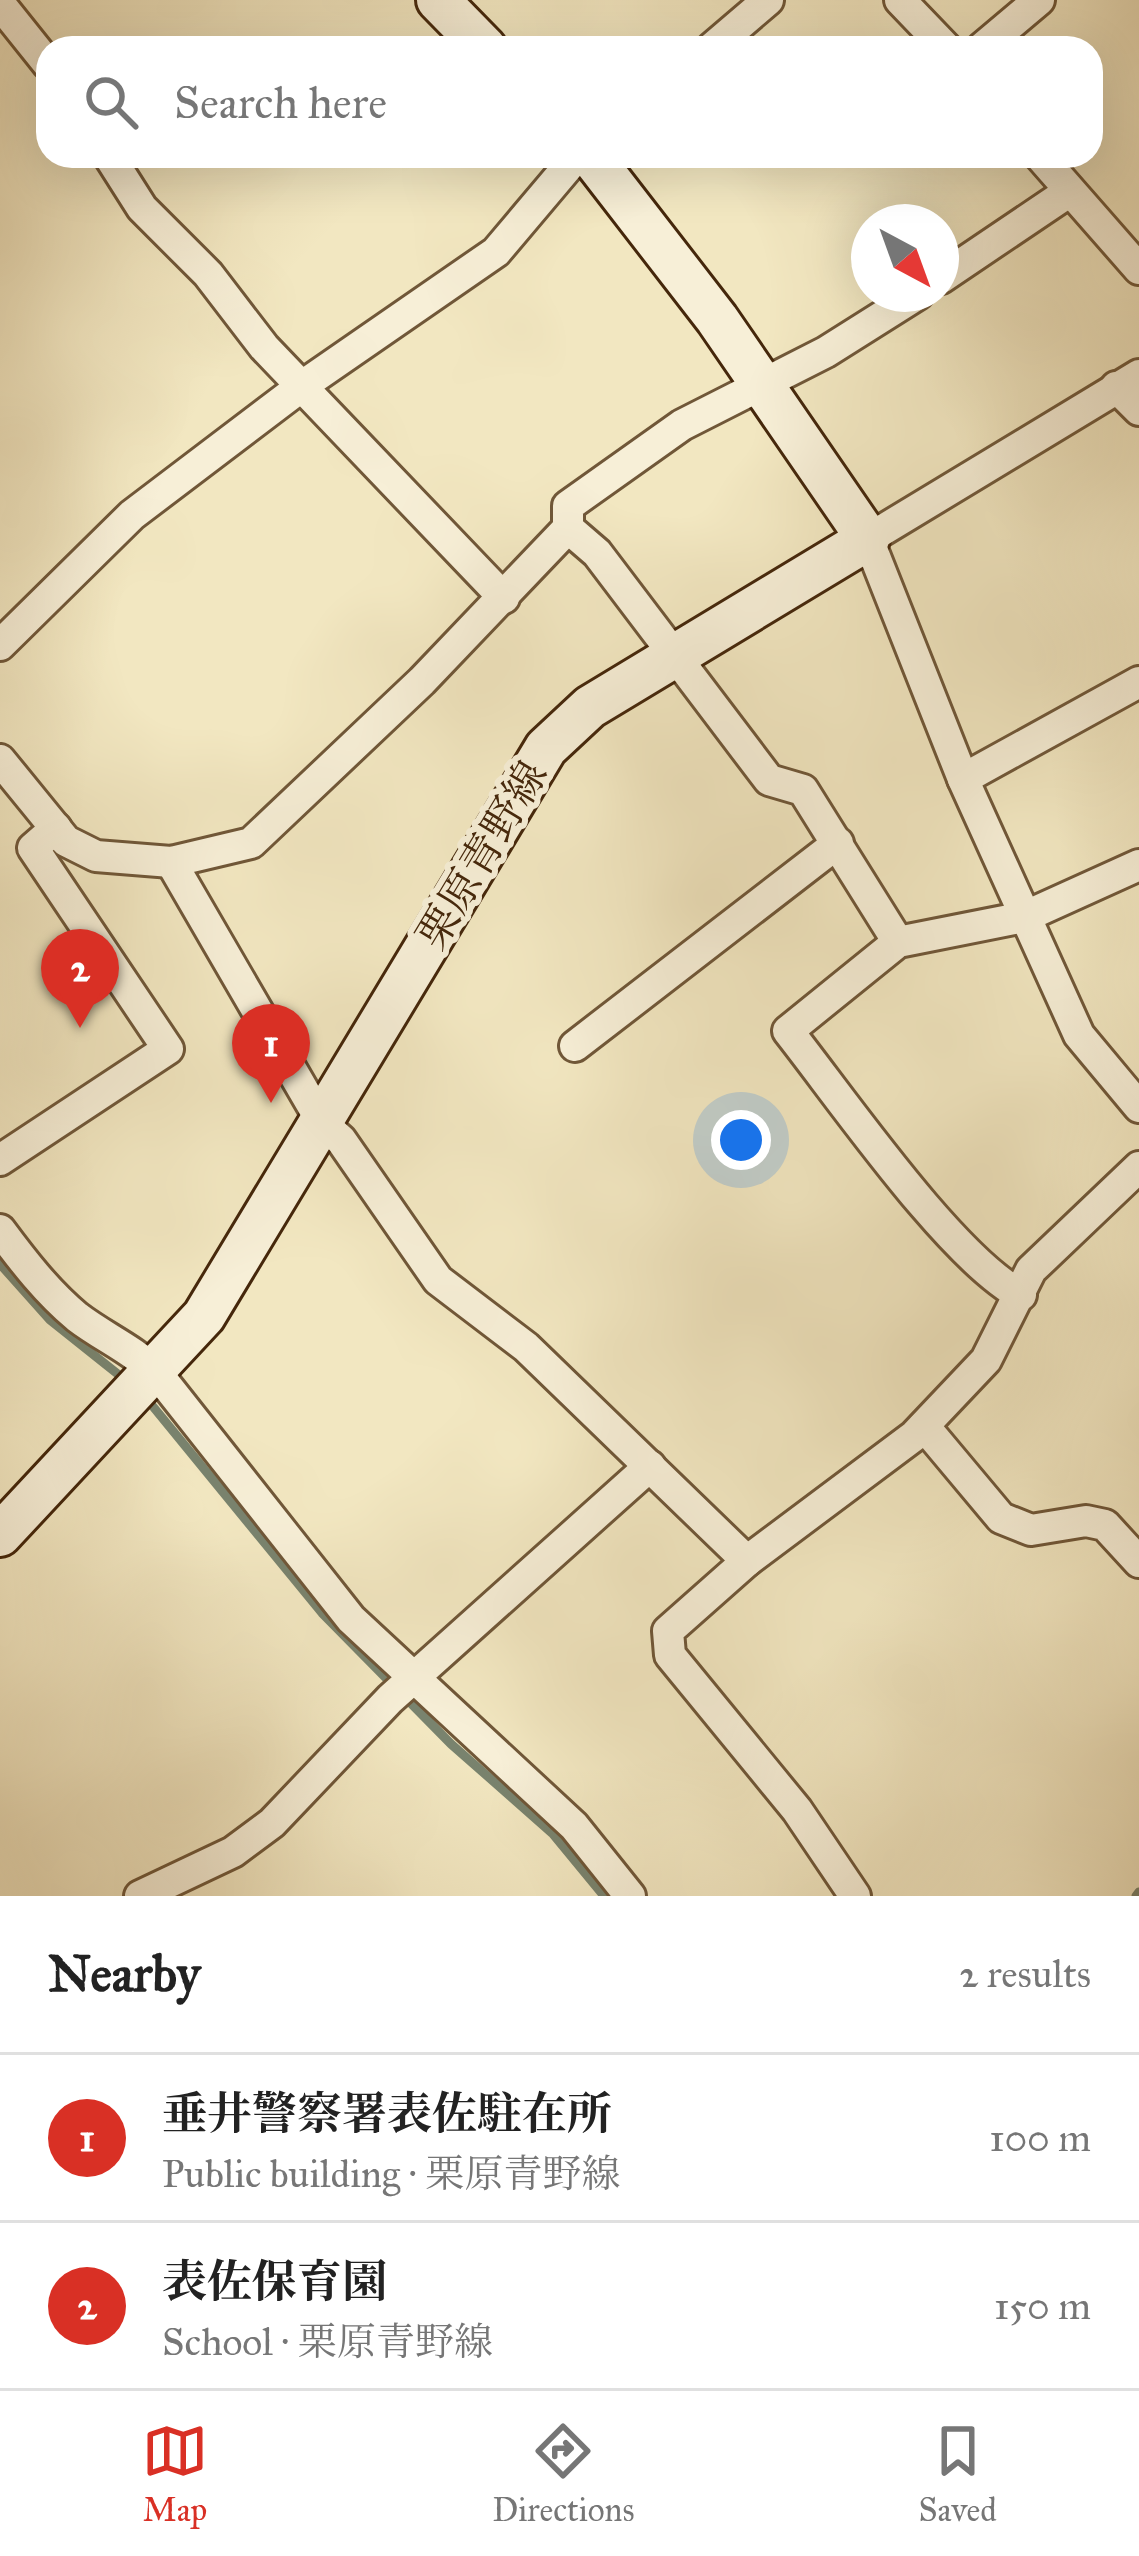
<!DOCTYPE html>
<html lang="en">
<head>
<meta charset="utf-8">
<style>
	:root { --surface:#fff; --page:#f6f6f6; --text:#222; --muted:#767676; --line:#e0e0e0; --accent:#d93025 }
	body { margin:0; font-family:"IM FELL Great Primer","Noto Serif JP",serif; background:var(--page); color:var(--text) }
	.compass { position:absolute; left:851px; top:204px; width:108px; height:108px; border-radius:50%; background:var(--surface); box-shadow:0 12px 48px #0002; rotate:139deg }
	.you { position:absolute; left:741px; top:1140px; width:42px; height:42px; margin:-30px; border:9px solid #fff; border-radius:50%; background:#1a73e8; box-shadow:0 0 0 18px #1a73e833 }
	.badge { display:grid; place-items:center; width:78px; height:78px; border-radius:50%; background:var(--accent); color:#fff; font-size:39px; font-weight:700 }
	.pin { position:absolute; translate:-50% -99px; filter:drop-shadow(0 3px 6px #0008) }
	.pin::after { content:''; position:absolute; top:63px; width:42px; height:36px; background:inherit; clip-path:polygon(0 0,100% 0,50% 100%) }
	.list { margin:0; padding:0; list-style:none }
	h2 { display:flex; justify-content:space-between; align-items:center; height:156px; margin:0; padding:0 48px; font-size:51px }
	h2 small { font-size:39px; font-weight:400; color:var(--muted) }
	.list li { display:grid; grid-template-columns:78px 1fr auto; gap:36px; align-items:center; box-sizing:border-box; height:168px; padding:0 48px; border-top:3px solid var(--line) }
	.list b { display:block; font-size:45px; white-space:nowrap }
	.list p { margin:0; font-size:39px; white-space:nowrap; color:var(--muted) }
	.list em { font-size:39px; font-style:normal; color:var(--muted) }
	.icon { flex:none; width:66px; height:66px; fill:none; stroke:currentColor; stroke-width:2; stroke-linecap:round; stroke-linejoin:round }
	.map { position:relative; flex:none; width:1139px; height:1896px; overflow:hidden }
	.search { position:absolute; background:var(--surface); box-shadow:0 12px 48px #0002; left:36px; right:36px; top:36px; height:132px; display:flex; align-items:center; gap:30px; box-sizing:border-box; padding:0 42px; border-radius:36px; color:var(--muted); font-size:45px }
	.sheet { height:492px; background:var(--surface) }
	nav { display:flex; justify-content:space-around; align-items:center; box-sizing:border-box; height:168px; border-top:3px solid var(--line); background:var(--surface); font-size:33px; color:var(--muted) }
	nav a { display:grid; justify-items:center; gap:6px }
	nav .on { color:var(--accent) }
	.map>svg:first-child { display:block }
</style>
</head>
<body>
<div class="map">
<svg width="1139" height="1896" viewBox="0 0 1139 1896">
	<rect width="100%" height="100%" fill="#f2e7c1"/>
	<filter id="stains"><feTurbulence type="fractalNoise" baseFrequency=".00167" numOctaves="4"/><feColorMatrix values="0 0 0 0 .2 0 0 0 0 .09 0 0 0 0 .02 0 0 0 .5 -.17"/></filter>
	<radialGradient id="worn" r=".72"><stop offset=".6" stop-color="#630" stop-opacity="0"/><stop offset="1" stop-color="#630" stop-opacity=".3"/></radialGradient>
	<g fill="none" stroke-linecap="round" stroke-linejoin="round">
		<g stroke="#79836e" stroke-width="9">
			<path d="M0 1264 50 1320 129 1383"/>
			<path d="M146 1398 322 1613 451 1744 552 1833 604 1896"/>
			<path d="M1136 1896 1139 1892"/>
		</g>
		<g stroke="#705738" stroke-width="36">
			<g id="minor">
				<path d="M900 0 946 48"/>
				<path d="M0 4 48 64"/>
				<path d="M712 48 768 0"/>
				<path d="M982 48 1039 0"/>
				<path d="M109 156 142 208 208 274 264 347 504 598"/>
				<path d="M1040 156 1139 269"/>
				<path d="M941 278 1070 191"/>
				<path d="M1139 375 868 539 963 779 1079 1035 1139 1107"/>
				<path d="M1116 387 1139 410"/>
				<path d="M568 528 597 553 769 780 803 790 898 942"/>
				<path d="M0 645 132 515 302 386 496 252 577 156"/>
				<path d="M0 760 66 841 96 856 171 862 251 843 422 681 568 528V506L682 425 826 352 918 294"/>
				<path d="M963 779 1139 682"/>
				<path d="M171 862 323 1124 341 1140 438 1280 526 1347 747 1561"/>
				<path d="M575 1046 838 843"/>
				<path d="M0 1160 168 1049 33 848 56 828"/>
				<path d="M0 1230C23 1261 47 1292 77 1317 103 1337 132 1349 156 1372L351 1619 574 1826 630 1896"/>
				<path d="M1021 1295C951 1258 841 1098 788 1031L898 942 1024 917 1139 865"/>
				<path d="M924 1426 1001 1518 1031 1530 1086 1521 1105 1525 1139 1562"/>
				<path d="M140 1896 233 1852 272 1823 390 1699 650 1466"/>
				<path d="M855 1896 797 1810 670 1655 668 1631 747 1561 914 1436 986 1360 1031 1270 1139 1167"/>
			</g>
		</g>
		<g stroke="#45270b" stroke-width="48">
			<g id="secondary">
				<path d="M438 0 485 48"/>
				<path d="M0 1535 204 1316 546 748 590 707 868 539 717 319 591 156"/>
			</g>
		</g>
		<use href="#minor" stroke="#f7efd7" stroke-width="30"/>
		<use href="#secondary" stroke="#f7efd7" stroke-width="42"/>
	</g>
	<g text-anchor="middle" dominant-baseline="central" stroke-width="12" stroke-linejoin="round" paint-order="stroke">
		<g font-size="42" fill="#45270b" stroke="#f7efd7">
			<text transform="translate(482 855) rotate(-59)">栗原青野線</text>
		</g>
	</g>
	<rect width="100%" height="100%" filter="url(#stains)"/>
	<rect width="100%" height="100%" fill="url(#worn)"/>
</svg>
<svg class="compass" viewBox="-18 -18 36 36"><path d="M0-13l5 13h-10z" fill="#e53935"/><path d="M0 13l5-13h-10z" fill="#767676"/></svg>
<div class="you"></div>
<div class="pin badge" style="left:271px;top:1103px">1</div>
<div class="pin badge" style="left:80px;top:1028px">2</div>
<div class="search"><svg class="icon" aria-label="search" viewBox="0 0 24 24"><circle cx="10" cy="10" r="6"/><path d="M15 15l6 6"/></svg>Search here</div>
</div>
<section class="sheet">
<h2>Nearby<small>2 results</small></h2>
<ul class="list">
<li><span class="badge">1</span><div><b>垂井警察署表佐駐在所</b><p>Public building · 栗原青野線</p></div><em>100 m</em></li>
<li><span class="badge">2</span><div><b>表佐保育園</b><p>School · 栗原青野線</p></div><em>150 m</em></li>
</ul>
</section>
<nav>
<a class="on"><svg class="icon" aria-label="map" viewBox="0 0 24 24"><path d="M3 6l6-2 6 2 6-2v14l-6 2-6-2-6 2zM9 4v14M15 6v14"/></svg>Map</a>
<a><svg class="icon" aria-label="directions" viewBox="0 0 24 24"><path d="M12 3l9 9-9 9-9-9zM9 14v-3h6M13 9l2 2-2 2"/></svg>Directions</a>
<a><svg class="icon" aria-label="saved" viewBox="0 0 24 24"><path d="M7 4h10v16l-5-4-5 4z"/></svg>Saved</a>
</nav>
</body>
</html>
